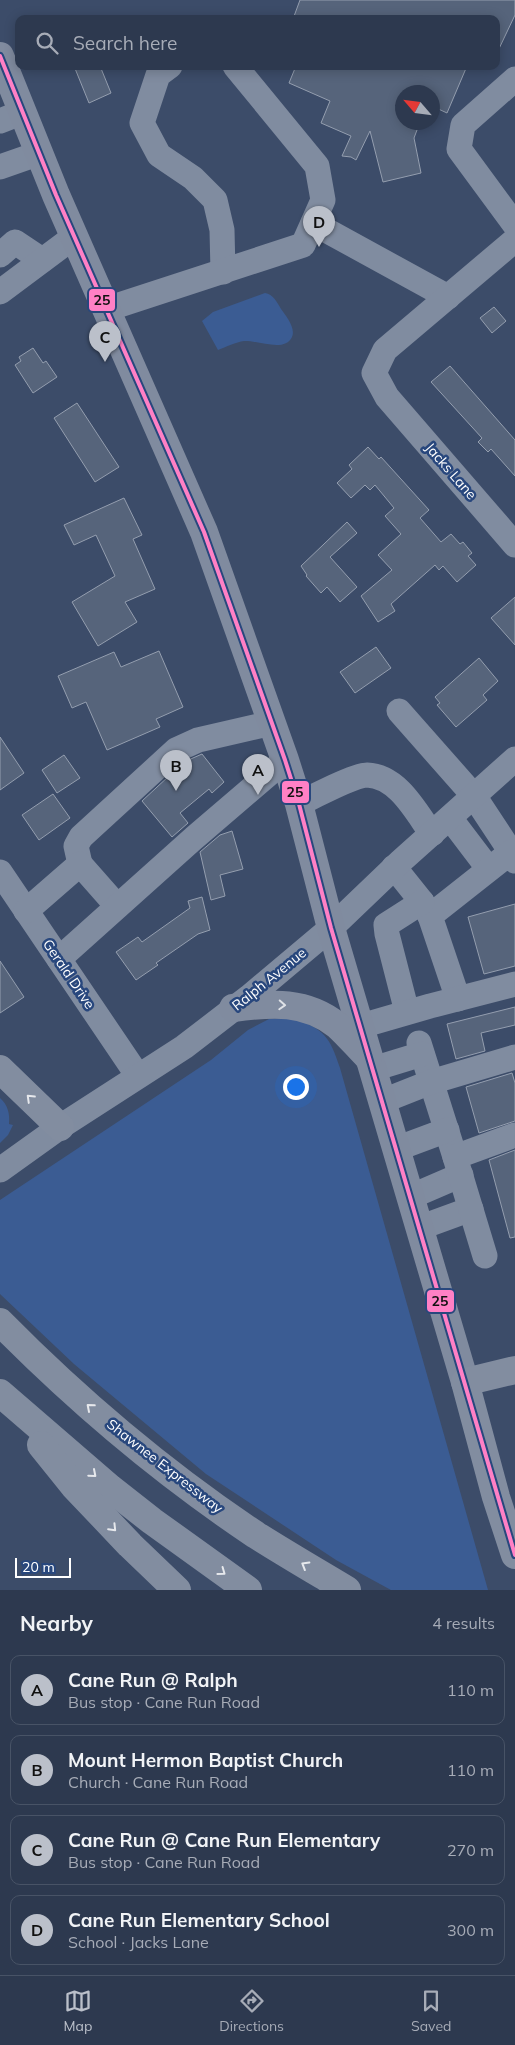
<!DOCTYPE html>
<html lang="en">
<head>
<meta charset="utf-8">
<style>
	:root { --surface:#2d394f; --page:#394459; --text:#f1f3f6; --muted:#a7acb7; --line:#485366; --accent:#bbc0ca }
	body { margin:0; font-family:Mulish,sans-serif; background:var(--page); color:var(--text) }
	.compass { position:absolute; left:395px; top:85px; width:45px; height:45px; border-radius:50%; background:var(--surface); box-shadow:0 2px 12px #0003; rotate:298deg }
	.scale { position:absolute; left:15px; bottom:12px; width:56px; box-sizing:border-box; padding-left:5px; border:2px solid #fff; border-top:0; font-size:14px; line-height:18px; white-space:nowrap; color:#fff; -webkit-text-stroke:4px #28477d; paint-order:stroke }
	.you { position:absolute; left:295px; top:1086px; width:18px; height:18px; margin:-12px; border:4px solid #fff; border-radius:50%; background:#1a73e8; box-shadow:0 0 0 8px #1a73e833 }
	.badge { display:grid; place-items:center; width:32px; height:32px; border-radius:50%; background:var(--accent); color:#111; font-size:16px; font-weight:700 }
	.pin { position:absolute; translate:-50% -41px; filter:drop-shadow(0 1px 2px #0008) }
	.pin::after { content:''; position:absolute; top:26px; width:18px; height:15px; background:inherit; clip-path:polygon(0 0,100% 0,50% 100%) }
	.list { margin:0; padding:0; list-style:none }
	h2 { display:flex; justify-content:space-between; align-items:center; height:65px; margin:0; padding:0 20px; font-size:21px }
	h2 small { font-size:16px; font-weight:400; color:var(--muted) }
	.list li { display:grid; grid-template-columns:32px 1fr auto; gap:15px; align-items:center; box-sizing:border-box; height:70px; margin:0 10px 10px; padding:0 10px; border:1px solid var(--line); border-radius:10px }
	.list b { display:block; font-size:19px; white-space:nowrap }
	.list p { margin:0; font-size:16px; white-space:nowrap; color:var(--muted) }
	.list em { font-size:16px; font-style:normal; color:var(--muted) }
	.icon { flex:none; width:28px; height:28px; fill:none; stroke:currentColor; stroke-width:2; stroke-linecap:round; stroke-linejoin:round }
	.map { position:relative; flex:none; width:515px; height:1590px; overflow:hidden }
	.search { position:absolute; background:var(--surface); box-shadow:0 2px 12px #0003; left:15px; right:15px; top:15px; height:55px; display:flex; align-items:center; gap:12px; box-sizing:border-box; padding:0 18px; border-radius:10px; color:var(--muted); font-size:19px }
	.sheet { height:385px; background:var(--surface) }
	nav { display:flex; justify-content:space-around; align-items:center; box-sizing:border-box; height:70px; border-top:1px solid var(--line); background:var(--surface); font-size:14px; color:var(--muted) }
	nav a { display:grid; justify-items:center; gap:2px }
	nav .on { color:var(--accent) }
	.map>svg:first-child { display:block }
</style>
</head>
<body>
<div class="map">
<svg width="515" height="1590" viewBox="0 0 515 1590">
	<rect width="100%" height="100%" fill="#3c4c69"/>
	<g fill="#3b5c93">
		<path d="M265 293C273 294 277 302 281 309 286 316 296 328 292 337 285 353 257 340 244 341 236 342 226 347 218 350L202 321 213 312Z"/>
		<path d="M295 1017C325 1032 329 1035 340 1068L488 1590H391L336 1560 206 1474 74 1364 0 1294V1200L211 1060 248 1030 269 1019Z"/>
		<path d="M0 1098C8 1105 10 1114 9 1124L13 1125 8 1135 0 1143Z"/>
	</g>
	<g fill="#56647b" stroke="#949eaf">
		<path d="M300 0H515V15L496 55V19H293Z"/>
		<path d="M74 66H100L111 93 89 103Z"/>
		<path d="M296 66H467L447 113 432 106V92H402V122H420L414 138 421 173 383 182 370 131 356 160 351 157 342 156 351 136 321 123 330 101 289 83Z"/>
		<path d="M494 307 506 321 492 333 480 318Z"/>
		<path d="M33 348 43 363 46 361 57 377 33 393 15 365 21 361 19 357Z"/>
		<path d="M450 366 515 440V476L491 449 488 452 478 442 482 438 431 382Z"/>
		<path d="M77 403 119 467 95 482 54 418Z"/>
		<path d="M368 447 379 459 381 457 429 510 420 518 441 542 451 534 460 544 463 542 472 553 468 556 476 565 457 582 443 566 439 570 435 565 391 604 395 611 378 622 361 596 392 570 378 555 401 534 385 516 394 508 375 485 370 490 365 485 351 498 337 483 352 469 349 465Z"/>
		<path d="M124 498 142 535 133 539 155 589 125 602 137 622 98 646 72 602 115 576 96 535 74 545 64 525Z"/>
		<path d="M347 522 357 533 330 557 357 587 340 602 327 587 321 593 306 576 307 575 301 566Z"/>
		<path d="M515 597V645L491 618Z"/>
		<path d="M376 647 391 668 355 693 340 672Z"/>
		<path d="M159 651 183 707 156 719 160 727 107 750 86 702 72 708 58 676 114 652 121 667Z"/>
		<path d="M479 658 498 681 483 695 487 700 456 727 437 705 440 703 435 697Z"/>
		<path d="M0 737 24 773 0 790Z"/>
		<path d="M202 754 224 782 212 793 209 789 180 813 188 823 172 837 142 801 184 762Z"/>
		<path d="M64 755 80 778 57 793 42 770Z"/>
		<path d="M53 794 70 818 39 840 22 815Z"/>
		<path d="M232 831 243 869 220 875 225 896 211 900 200 852 220 835Z"/>
		<path d="M202 897 210 930 198 934 156 963 158 965 136 980 116 952 138 937 142 942 190 908 188 901Z"/>
		<path d="M515 904V966L484 974 468 917Z"/>
		<path d="M0 961 24 997 0 1013Z"/>
		<path d="M515 1007V1025L481 1033 485 1051 456 1059 447 1024Z"/>
		<path d="M512 1073 515 1083V1121L479 1133 466 1087Z"/>
		<path d="M515 1150V1237L510 1238 489 1160Z"/>
	</g>
	<g fill="none" stroke-linecap="round" stroke-linejoin="round">
		<g stroke="#808ca0" stroke-width="25">
			<path d="M170 66 158 75 142 123 159 155 193 178 215 200 222 230 223 272"/>
			<path d="M515 79 463 125 459 149 515 225"/>
			<path d="M0 121 23 112"/>
			<path d="M0 167 40 153"/>
			<path d="M313 223 448 297"/>
			<path d="M515 240 385 350 374 373 387 397 515 545"/>
			<path d="M0 255 15 242 42 260"/>
			<path d="M0 292 75 236"/>
			<path d="M107 309 303 245 323 200 317 166 235 66"/>
			<path d="M399 711 474 796 511 852"/>
			<path d="M299 804C312 797 355 775 367 775 398 776 416 812 432 834"/>
			<path d="M450 818 488 868"/>
			<path d="M80 864 76 846 81 837 176 750 198 740 272 723"/>
			<path d="M394 867 422 902 430 916"/>
			<path d="M0 872 138 1076"/>
			<path d="M26 911 80 864 117 906"/>
			<path d="M59 959 194 838 285 760"/>
			<path d="M458 999 430 916 511 852 515 861"/>
			<path d="M407 1012 387 934 386 925 422 902"/>
			<path d="M361 1026 430 1006 515 984"/>
			<path d="M419 1043 455 1157"/>
			<path d="M373 1069 422 1054"/>
			<path d="M383 1101 431 1082 515 1057"/>
			<path d="M396 1149 447 1130"/>
			<path d="M0 1170 60 1127 184 1047 249 997 331 928 401 861 515 759"/>
			<path d="M410 1197 461 1175"/>
			<path d="M419 1228 471 1209"/>
			<path d="M485 1256 455 1157 515 1135"/>
		</g>
		<g stroke="#808b9f" stroke-width="28">
			<path d="M0 56 56 195 204 532 285 760 299 804 331 928 465 1382"/>
			<path d="M233 1008C272 1003 306 1000 338 1026 348 1035 358 1047 368 1057"/>
		</g>
		<g stroke="#828da0" stroke-width="28">
			<path d="M0 1069 60 1127"/>
			<path d="M0 1322C78 1401 163 1473 256 1535 286 1554 317 1572 347 1590"/>
			<path d="M515 1370 465 1382 496 1497 515 1555"/>
			<path d="M0 1393 110 1488 152 1521 248 1590"/>
			<path d="M41 1445 74 1486 130 1545 177 1590"/>
		</g>
		<g stroke="#28477d" stroke-width="8">
			<path id="bus-1" d="M0 56 56 195 204 532 285 760 299 804 331 928 515 1555"/>
		</g>
		<use href="#bus-1" stroke="#ff80c5" stroke-width="4"/>
	</g>
	<defs><path id="oneway-chevron" d="M-2-3.5L2.5 0L-2 3.5" fill="none" stroke-width="1.6" stroke-linecap="round" stroke-linejoin="round" transform="scale(1.25)"/></defs>
	<use stroke="#dfe2e7" href="#oneway-chevron" transform="translate(282 1005) rotate(3)"/>
	<g stroke="#e6e8ec">
		<use href="#oneway-chevron" transform="translate(30 1098) rotate(-136)"/>
		<use href="#oneway-chevron" transform="translate(90 1407) rotate(-139)"/>
		<use href="#oneway-chevron" transform="translate(93 1474) rotate(41)"/>
		<use href="#oneway-chevron" transform="translate(113 1528) rotate(46)"/>
		<use href="#oneway-chevron" transform="translate(305 1565) rotate(-149)"/>
		<use href="#oneway-chevron" transform="translate(222 1572) rotate(36)"/>
	</g>
	<g text-anchor="middle" dominant-baseline="central" stroke-width="5" stroke-linejoin="round" paint-order="stroke">
		<g font-size="14" fill="#fff" stroke="#28477d">
			<text transform="translate(451 471) rotate(49)">Jacks Lane</text>
			<text transform="translate(69 974) rotate(56)">Gerald Drive</text>
			<text transform="translate(269 979) rotate(-39)">Ralph Avenue</text>
			<text transform="translate(165 1466) rotate(38)">Shawnee Expressway</text>
		</g>
	</g>
	<g stroke="#28477d" stroke-width="2">
		<rect x="88" y="288" width="28" height="24" rx="5" fill="#ff80c5"/>
		<rect x="281" y="780" width="29" height="24" rx="5" fill="#ff80c5"/>
		<rect x="426" y="1289" width="29" height="24" rx="5" fill="#ff80c5"/>
	</g>
	<g font-size="14" text-anchor="middle" font-weight="bold" fill="#111">
		<text x="102" y="305">25</text>
		<text x="295" y="797">25</text>
		<text x="440" y="1306">25</text>
	</g>
</svg>
<svg class="compass" viewBox="-18 -18 36 36"><path d="M0-13l5 13h-10z" fill="#e53935"/><path d="M0 13l5-13h-10z" fill="#a7acb7"/></svg>
<div class="scale">20 m</div>
<div class="you"></div>
<div class="pin badge" style="left:258px;top:795px">A</div>
<div class="pin badge" style="left:176px;top:791px">B</div>
<div class="pin badge" style="left:105px;top:362px">C</div>
<div class="pin badge" style="left:319px;top:247px">D</div>
<div class="search"><svg class="icon" aria-label="search" viewBox="0 0 24 24"><circle cx="10" cy="10" r="6"/><path d="M15 15l6 6"/></svg>Search here</div>
</div>
<section class="sheet">
<h2>Nearby<small>4 results</small></h2>
<ul class="list">
<li><span class="badge">A</span><div><b>Cane Run @ Ralph</b><p>Bus stop · Cane Run Road</p></div><em>110 m</em></li>
<li><span class="badge">B</span><div><b>Mount Hermon Baptist Church</b><p>Church · Cane Run Road</p></div><em>110 m</em></li>
<li><span class="badge">C</span><div><b>Cane Run @ Cane Run Elementary</b><p>Bus stop · Cane Run Road</p></div><em>270 m</em></li>
<li><span class="badge">D</span><div><b>Cane Run Elementary School</b><p>School · Jacks Lane</p></div><em>300 m</em></li>
</ul>
</section>
<nav>
<a class="on"><svg class="icon" aria-label="map" viewBox="0 0 24 24"><path d="M3 6l6-2 6 2 6-2v14l-6 2-6-2-6 2zM9 4v14M15 6v14"/></svg>Map</a>
<a><svg class="icon" aria-label="directions" viewBox="0 0 24 24"><path d="M12 3l9 9-9 9-9-9zM9 14v-3h6M13 9l2 2-2 2"/></svg>Directions</a>
<a><svg class="icon" aria-label="saved" viewBox="0 0 24 24"><path d="M7 4h10v16l-5-4-5 4z"/></svg>Saved</a>
</nav>
</body>
</html>
